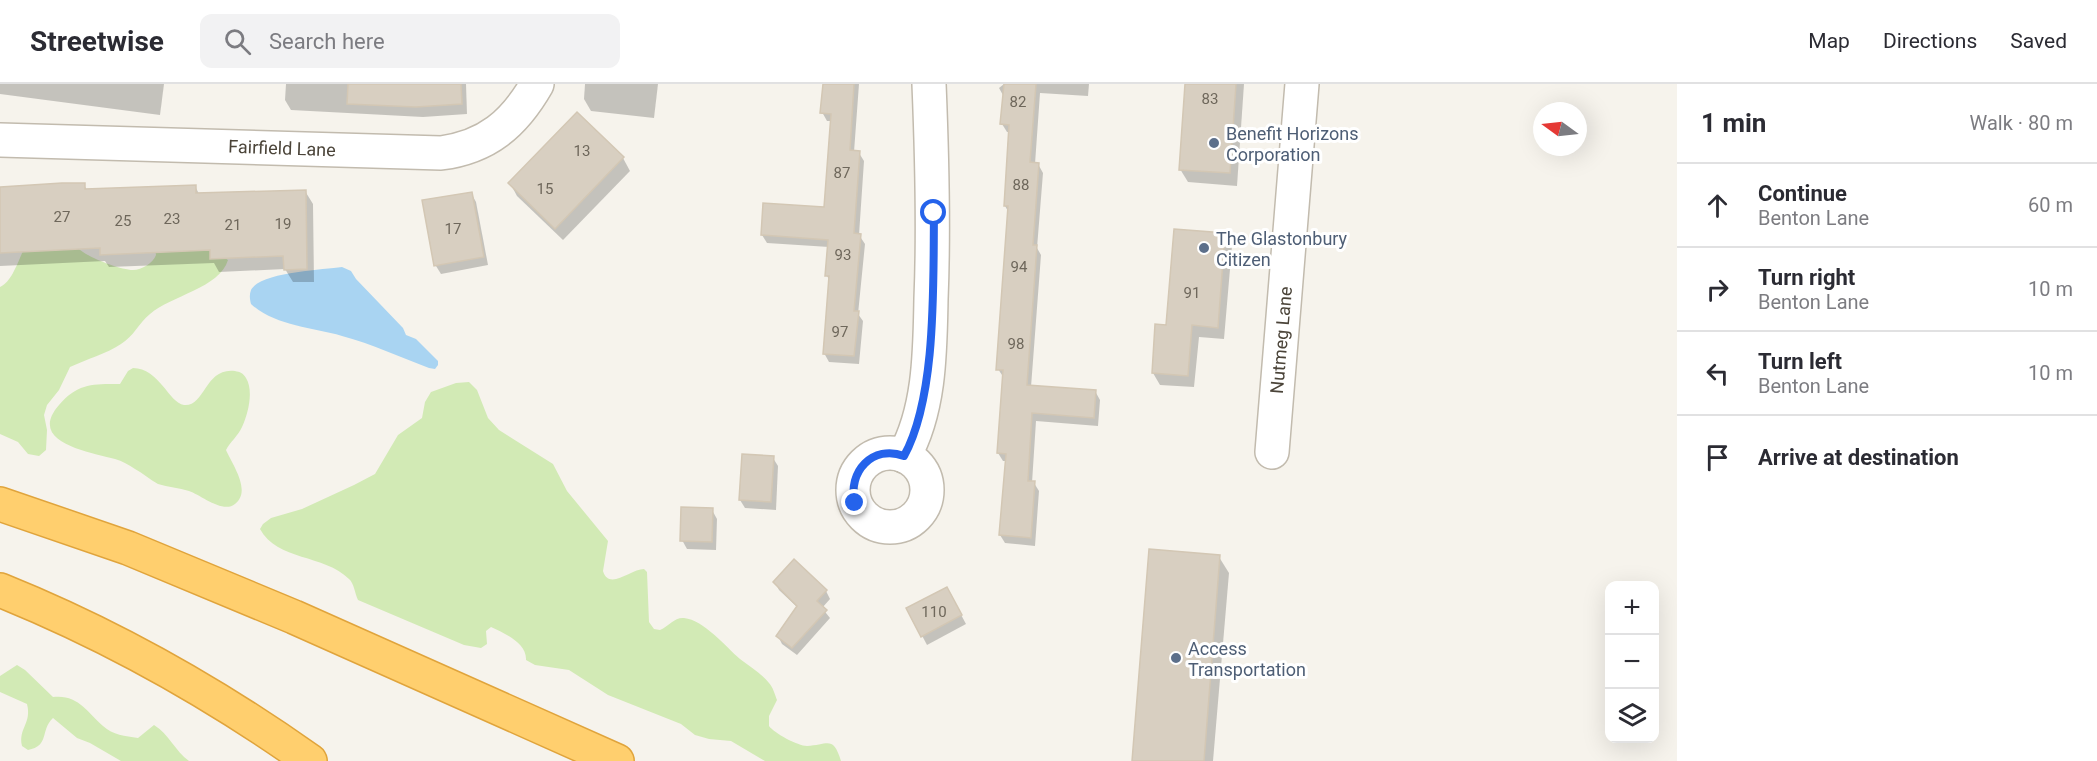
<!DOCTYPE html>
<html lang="en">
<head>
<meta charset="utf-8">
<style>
	:root { --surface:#fff; --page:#f2f2f3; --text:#2b2b33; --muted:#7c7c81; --line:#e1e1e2 }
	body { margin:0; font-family:Roboto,sans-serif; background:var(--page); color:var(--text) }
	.controls { position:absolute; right:18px; bottom:18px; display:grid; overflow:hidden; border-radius:12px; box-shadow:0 6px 24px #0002 }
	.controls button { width:54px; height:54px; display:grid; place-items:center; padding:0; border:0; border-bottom:2px solid var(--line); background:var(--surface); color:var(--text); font:30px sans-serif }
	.compass { position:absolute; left:1533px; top:18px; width:54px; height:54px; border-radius:50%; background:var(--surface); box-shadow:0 6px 24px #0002; rotate:285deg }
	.stop { position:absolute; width:18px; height:18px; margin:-14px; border:4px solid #2563eb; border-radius:50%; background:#fff }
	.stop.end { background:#2563eb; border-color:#fff; box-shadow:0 2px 6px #0008 }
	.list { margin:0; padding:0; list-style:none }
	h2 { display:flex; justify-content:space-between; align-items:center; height:78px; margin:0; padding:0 24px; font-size:26px }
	h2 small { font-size:20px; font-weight:400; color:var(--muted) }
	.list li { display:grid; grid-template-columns:39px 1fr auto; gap:18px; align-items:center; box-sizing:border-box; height:84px; padding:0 24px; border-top:2px solid var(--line) }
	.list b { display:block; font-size:22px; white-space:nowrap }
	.list p { margin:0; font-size:20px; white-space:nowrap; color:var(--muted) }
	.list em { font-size:20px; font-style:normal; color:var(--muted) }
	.icon { flex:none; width:33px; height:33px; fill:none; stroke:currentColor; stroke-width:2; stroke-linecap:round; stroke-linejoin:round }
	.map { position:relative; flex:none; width:1677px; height:677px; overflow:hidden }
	header { display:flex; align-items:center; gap:36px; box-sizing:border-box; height:84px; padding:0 30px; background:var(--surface); border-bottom:2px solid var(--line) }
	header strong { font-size:28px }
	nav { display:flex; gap:33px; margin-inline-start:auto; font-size:21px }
	.search { width:420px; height:54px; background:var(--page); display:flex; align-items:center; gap:15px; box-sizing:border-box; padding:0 21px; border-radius:12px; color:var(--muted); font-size:22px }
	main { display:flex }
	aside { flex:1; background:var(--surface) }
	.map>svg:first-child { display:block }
</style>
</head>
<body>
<header>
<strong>Streetwise</strong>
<div class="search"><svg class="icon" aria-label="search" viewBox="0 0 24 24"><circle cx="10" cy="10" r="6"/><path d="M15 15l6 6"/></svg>Search here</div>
<nav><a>Map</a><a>Directions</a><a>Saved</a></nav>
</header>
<main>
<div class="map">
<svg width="1677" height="677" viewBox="0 0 1677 677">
	<rect width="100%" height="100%" fill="#f6f3ec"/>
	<g fill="#d2eab5">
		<path d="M60 149C68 156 75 163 83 168 93 175 121 186 133 186 142 186 153 179 156 171L155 165 187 152 228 176C220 204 170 212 150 230 138 240 134 252 121 260 106 270 87 275 70 283L59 306 47 321 44 331 47 346 46 366 39 372 28 370 18 358 0 350V203C12 198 18 177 24 165Z"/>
		<path d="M133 284C159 284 169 319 184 321 205 323 205 283 235 287 240 288 243 289 246 294 254 307 248 330 242 343 238 352 230 358 226 366 232 380 252 407 235 420 223 430 201 411 189 407 179 404 168 403 158 400 150 396 143 389 135 385 129 381 122 377 115 375 91 368 26 359 59 321 78 299 93 300 120 300L128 287Z"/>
		<path d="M469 298 477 306 488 334 499 346 553 380 567 407 608 457 603 487C609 507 631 485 644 485L647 488 649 538 654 545 660 546C669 542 675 533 684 534 704 536 726 563 740 575 749 582 762 590 769 599 773 603 775 611 777 616L769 632V642C774 649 798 662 807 662 828 661 833 651 841 677H765L731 657 709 655 695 651 681 640 608 611 569 586 535 581 526 576C527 559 504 549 491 543L486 547 487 560 481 564 464 561 358 516C355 510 354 499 349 495 324 470 277 477 260 445L263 440 271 434 302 425 354 401 375 390 398 351 422 334 425 318 431 308 456 299Z"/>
		<path d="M17 581 25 586 53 613C78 610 87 628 103 642 113 651 125 652 138 654L154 641C169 650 175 667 189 677H121L90 659 77 654 53 634C40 646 50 662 28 666L22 662C18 644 32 640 27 620L0 608V592Z"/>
	</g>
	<path fill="#a9d4f2" d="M342 183 351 187 356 195 403 244 406 251 416 255 438 277V281L435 285 429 284C400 273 372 260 342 252 311 243 275 242 251 220 250 216 249 211 251 206 260 188 322 186 342 183Z"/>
	<g fill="#0003">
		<path d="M0 0H164L160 31 0 10Z"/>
		<path d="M286 0H466L467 30 423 33 291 26 285 16Z"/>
		<path d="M585 0H658L654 34 591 27 584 15Z"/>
		<path d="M824 0H859L854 68 859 69 864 77 859 151 865 160 858 230 863 237 859 280 829 278 824 269 830 197 827 192 829 163 767 159 762 151 826 125 832 37H827L822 28Z"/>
		<path d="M1004 0H1089L1088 12 1040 9 1035 80H1038L1043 89 1037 164 1041 171 1031 303 1095 307 1100 316 1098 342 1036 337 1032 399H1034L1039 407 1035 462 1005 459 1000 451 1007 377H1003L998 369 1004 294 998 285 1009 129 1005 122 1010 48H1007L1002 40 1004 13 999 4Z"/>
		<path d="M1187 0H1244L1237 102 1188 98 1180 85Z"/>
		<path d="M623 74 630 87 563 156 517 112 510 99Z"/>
		<path d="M84 101 87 106 195 102 199 110 305 107 313 120 314 198H293L285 185 219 188 214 179 109 183 105 177 0 182V104Z"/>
		<path d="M471 109 476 118 488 181 441 190 436 182Z"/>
		<path d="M1224 150 1232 162 1224 255 1199 253 1194 303 1160 301 1153 289Z"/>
		<path d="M773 374 778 382 776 426 745 424 740 416Z"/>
		<path d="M712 426 717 435 716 466 687 465 682 456Z"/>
		<path d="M1219 473 1229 489 1213 677H1133Z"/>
		<path d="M775 498 826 507 830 515 822 524 830 534 797 571 782 560 778 552 798 524 779 506Z"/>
		<path d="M952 514 966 540 927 561 908 525Z"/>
	</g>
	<g fill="#d8cfc1" stroke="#d3c7b4" stroke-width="1.5">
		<path d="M348 0H461L462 20 416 23 347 20Z"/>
		<path d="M823 0H854L850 66 860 67 854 149 861 150 854 227H859L854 272 823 270 829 192H825L828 156 761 151 763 119 824 123 831 30 820 29Z"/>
		<path d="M1004 0H1036L1030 78 1039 79 1033 161H1037L1027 301 1096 306 1094 334 1032 329 1028 397H1035L1031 454 999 451 1006 370 997 369 1003 286H996L1008 122H1004L1009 41 1000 40Z"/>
		<path d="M1185 0H1236L1230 89 1179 86Z"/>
		<path d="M577 28 624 73 555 145 508 99Z"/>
		<path d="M62 99H85V105L196 101V109L306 106 307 185 284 186 283 172 210 175V166L100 171V164L0 169V103Z"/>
		<path d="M472 108 484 173 434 182 422 116Z"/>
		<path d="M1174 145 1225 149 1218 244 1192 241 1188 292 1152 289 1155 240 1166 241Z"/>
		<path d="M742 370 774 372 771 418 739 416Z"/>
		<path d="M681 423 713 424 712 458 680 457Z"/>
		<path d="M1149 465 1220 471 1204 677H1132Z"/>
		<path d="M794 475 827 506 817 517 827 526 792 564 776 552 797 522 773 498Z"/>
		<path d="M947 503 962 531 921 553 906 524Z"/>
	</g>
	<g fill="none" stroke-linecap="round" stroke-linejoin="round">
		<g stroke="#c2bbae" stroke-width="36">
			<g id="minor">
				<path d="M0 56 441 69C487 63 514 40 537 0"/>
				<path d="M1272 368 1302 0"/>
				<circle cx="890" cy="406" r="37"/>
				<path d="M904 372C930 326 930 267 931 215 934 143 932 72 929 0"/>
			</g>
		</g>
		<g stroke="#e0a43c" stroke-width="36">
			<g id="highway">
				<path d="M0 420 128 464 294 533 617 677"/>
				<path d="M0 506C109 550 214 609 310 677"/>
			</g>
		</g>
		<use href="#minor" stroke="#fff" stroke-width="33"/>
		<use href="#highway" stroke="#ffcf6e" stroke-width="33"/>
	</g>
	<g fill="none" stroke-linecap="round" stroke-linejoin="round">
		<path stroke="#2563eb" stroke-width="8" d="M855 419C847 388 873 360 904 372 937 312 933 198 934 129"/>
	</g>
	<g fill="#5c6f8a" stroke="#fff" stroke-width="2">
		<circle cx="1214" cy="59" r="6"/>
		<circle cx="1204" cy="164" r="6"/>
		<circle cx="1176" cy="574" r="6"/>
	</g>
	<g text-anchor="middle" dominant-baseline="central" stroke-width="6" stroke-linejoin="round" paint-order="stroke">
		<g font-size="15" fill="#6e675b">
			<text x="1210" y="15">83</text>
			<text x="1018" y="18">82</text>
			<text x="582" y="67">13</text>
			<text x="842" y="89">87</text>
			<text x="1021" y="101">88</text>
			<text x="545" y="105">15</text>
			<text x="62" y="133">27</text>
			<text x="172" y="135">23</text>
			<text x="123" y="137">25</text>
			<text x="283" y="140">19</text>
			<text x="233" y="141">21</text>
			<text x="453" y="145">17</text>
			<text x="843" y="171">93</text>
			<text x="1019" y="183">94</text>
			<text x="1192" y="209">91</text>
			<text x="840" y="248">97</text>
			<text x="1016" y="260">98</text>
			<text x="934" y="528">110</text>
		</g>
		<g font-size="18" fill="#4e5e75" stroke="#fff" text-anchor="start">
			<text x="1226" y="49">Benefit Horizons<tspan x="1226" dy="21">Corporation</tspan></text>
			<text x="1216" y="154">The Glastonbury<tspan x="1216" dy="21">Citizen</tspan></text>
			<text x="1188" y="564">Access<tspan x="1188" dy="21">Transportation</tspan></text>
		</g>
		<g font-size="18" fill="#4b4439" stroke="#fff">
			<text transform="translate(282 64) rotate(2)">Fairfield Lane</text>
			<text transform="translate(1281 256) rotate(-85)">Nutmeg Lane</text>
		</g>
	</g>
</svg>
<div class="controls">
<button>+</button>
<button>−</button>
<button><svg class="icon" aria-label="layers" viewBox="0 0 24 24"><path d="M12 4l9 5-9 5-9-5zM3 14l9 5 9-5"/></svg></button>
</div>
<svg class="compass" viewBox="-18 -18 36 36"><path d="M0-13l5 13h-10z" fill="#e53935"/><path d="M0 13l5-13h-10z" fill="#7c7c81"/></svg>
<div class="stop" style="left:934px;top:129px"></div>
<div class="stop end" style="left:855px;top:419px"></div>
</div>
<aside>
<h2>1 min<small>Walk · 80 m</small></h2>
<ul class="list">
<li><svg class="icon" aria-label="ahead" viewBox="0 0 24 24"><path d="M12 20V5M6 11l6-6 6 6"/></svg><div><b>Continue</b><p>Benton Lane</p></div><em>60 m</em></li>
<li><svg class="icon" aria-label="right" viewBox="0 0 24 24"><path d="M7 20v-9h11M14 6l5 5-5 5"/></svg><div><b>Turn right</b><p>Benton Lane</p></div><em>10 m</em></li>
<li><svg class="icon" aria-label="left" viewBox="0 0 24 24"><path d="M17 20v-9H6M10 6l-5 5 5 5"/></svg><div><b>Turn left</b><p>Benton Lane</p></div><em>10 m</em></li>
<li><svg class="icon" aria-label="arrive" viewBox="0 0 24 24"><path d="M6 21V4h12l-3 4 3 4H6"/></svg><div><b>Arrive at destination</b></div></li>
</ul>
</aside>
</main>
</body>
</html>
